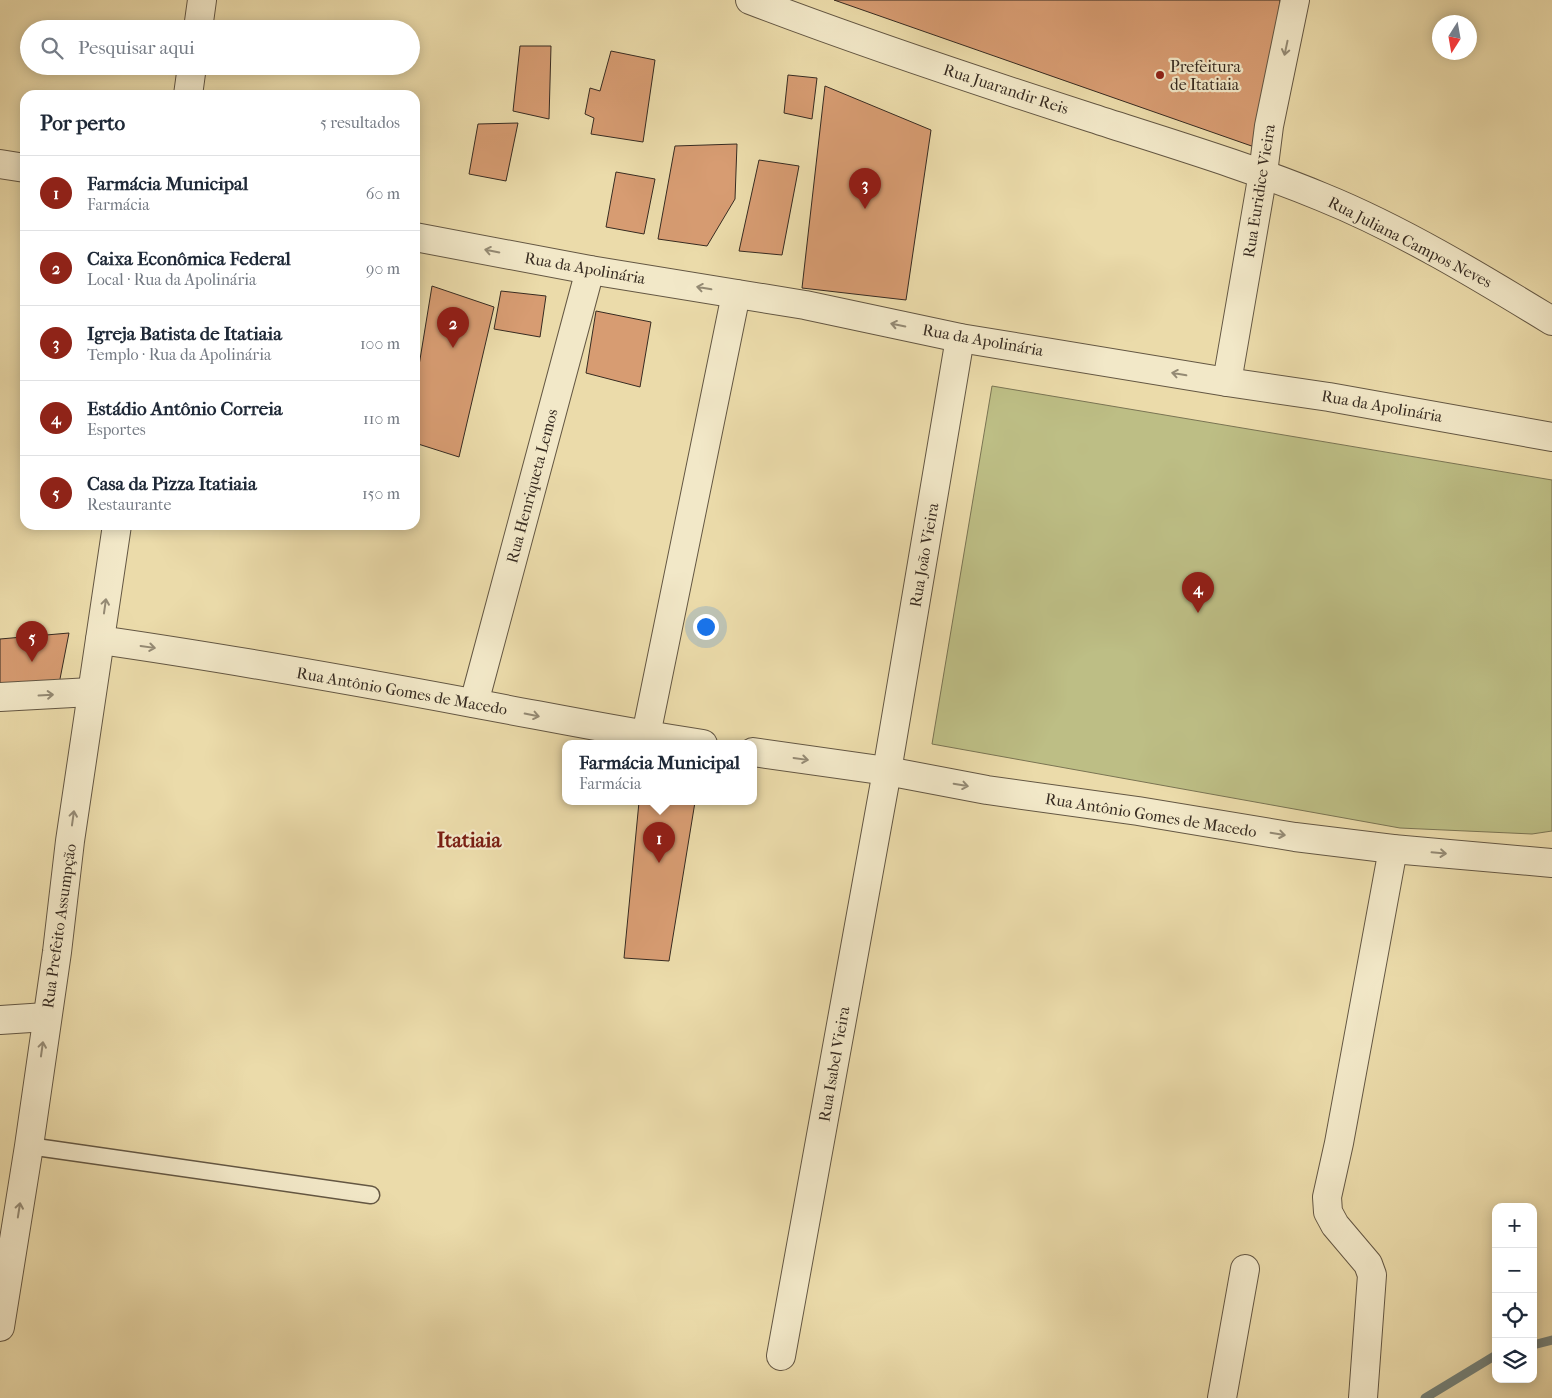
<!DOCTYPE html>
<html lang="pt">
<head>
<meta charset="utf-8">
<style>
	:root { --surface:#fff; --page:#f6f6f7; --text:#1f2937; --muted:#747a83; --line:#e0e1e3; --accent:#8f2418 }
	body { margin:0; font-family:"IM FELL French Canon",serif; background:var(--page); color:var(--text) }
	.controls { position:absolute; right:15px; bottom:15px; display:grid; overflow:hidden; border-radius:10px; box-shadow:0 2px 12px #0003 }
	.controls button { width:45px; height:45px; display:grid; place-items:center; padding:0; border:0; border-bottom:1px solid var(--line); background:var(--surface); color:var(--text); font:25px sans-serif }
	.compass { position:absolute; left:1432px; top:15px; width:45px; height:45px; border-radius:50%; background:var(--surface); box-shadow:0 2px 12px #0003; rotate:191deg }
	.you { position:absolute; left:705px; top:626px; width:18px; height:18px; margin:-12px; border:4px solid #fff; border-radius:50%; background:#1a73e8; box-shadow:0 0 0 8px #1a73e833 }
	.badge { display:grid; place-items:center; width:32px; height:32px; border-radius:50%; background:var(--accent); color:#fff; font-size:16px; font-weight:700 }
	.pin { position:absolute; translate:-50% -41px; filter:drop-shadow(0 1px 2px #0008) }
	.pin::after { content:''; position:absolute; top:26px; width:18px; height:15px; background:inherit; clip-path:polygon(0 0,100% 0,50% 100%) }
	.popup { position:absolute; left:562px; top:740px; width:195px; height:65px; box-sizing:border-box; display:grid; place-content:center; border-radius:10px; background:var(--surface); filter:drop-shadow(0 1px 4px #0005); font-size:16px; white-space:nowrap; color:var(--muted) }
	.popup b { font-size:19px; color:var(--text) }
	.popup::after { content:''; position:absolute; left:50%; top:100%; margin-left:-10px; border:10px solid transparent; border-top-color:var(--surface) }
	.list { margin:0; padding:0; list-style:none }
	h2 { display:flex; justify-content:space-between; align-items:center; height:65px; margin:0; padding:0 20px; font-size:21px }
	h2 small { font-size:16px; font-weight:400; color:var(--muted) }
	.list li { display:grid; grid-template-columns:32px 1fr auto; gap:15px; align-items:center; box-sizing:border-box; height:75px; padding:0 20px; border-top:1px solid var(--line) }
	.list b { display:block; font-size:19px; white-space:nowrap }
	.list p { margin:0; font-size:16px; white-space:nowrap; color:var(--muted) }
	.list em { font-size:16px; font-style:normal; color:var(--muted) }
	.icon { flex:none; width:28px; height:28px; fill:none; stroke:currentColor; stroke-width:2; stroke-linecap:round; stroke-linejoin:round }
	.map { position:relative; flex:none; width:1552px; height:1398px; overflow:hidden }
	.search { position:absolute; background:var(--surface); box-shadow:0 2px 12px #0003; left:20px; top:20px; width:400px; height:55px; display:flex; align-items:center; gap:12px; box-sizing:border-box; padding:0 18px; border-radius:28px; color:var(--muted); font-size:19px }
	.panel { position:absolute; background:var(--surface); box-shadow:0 2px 12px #0003; left:20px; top:90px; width:400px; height:440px; border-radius:15px }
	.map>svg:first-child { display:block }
</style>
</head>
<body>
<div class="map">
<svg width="1552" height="1398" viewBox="0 0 1552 1398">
	<rect width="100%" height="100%" fill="#ebdbaa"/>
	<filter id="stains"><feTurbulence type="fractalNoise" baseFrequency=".004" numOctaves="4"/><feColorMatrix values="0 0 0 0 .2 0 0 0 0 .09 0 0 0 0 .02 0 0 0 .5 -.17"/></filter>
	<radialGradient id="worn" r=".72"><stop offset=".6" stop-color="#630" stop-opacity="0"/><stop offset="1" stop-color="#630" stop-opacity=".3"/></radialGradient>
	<path fill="#bdbe85" stroke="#7a7453" d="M992 386 1552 480V831L1532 834 1400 828 932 744Z"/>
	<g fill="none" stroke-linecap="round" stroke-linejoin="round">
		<g stroke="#738078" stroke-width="9">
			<path d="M1533 1345 1552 1340"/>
			<path d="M1425 1398 1496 1355"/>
		</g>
	</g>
	<g fill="#d79c72" stroke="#372b21">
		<path d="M834 0H1280L1263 150Z"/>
		<path d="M520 46H551L549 119 513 111Z"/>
		<path d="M611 51 655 60 643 142 591 134 594 118 585 114 590 88 600 91Z"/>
		<path d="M788 75 817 78 812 119 784 113Z"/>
		<path d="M825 86 931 130 906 300 802 288Z"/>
		<path d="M518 123 506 181 469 174 478 124Z"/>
		<path d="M737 144 735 199 707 246 658 239 675 146Z"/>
		<path d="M759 160 799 166 782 255 739 251Z"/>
		<path d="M616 172 655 179 644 234 606 227Z"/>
		<path d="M432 286 494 307 459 457 415 443V390Z"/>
		<path d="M501 291 546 296 540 337 494 329Z"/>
		<path d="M596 311 651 322 640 387 586 373Z"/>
		<path d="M69 633 59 684 0 686V639Z"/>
		<path d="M639 802H695L669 961 624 958Z"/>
	</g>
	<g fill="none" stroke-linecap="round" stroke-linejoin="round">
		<g stroke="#645743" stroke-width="19">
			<path id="service" d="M29 1146 371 1195"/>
		</g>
		<g stroke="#645743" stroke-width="30">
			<g id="minor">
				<path d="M750 0C862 43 977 81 1092 118 1169 143 1247 166 1322 197 1401 229 1480 277 1552 321"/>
				<path d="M0 164 25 168"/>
				<path d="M415 237 590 270 805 305 960 338 1227 382 1329 397 1552 437"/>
				<path d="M1227 382 1263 173 1269 126 1295 0"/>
				<path d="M100 640C225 658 349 680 472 703 549 717 626 733 703 744"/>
				<path d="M0 697 91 692"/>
				<path d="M474 703 590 270"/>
				<path d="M646 735 736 294"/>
				<path d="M753 752 887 771 987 790 1138 811 1295 837 1393 849 1552 863"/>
				<path d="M0 1020 46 1017"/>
				<path d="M781 1356 887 771 960 338"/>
				<path d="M1222 1398 1245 1269"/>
				<path d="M1363 1398 1372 1275 1368 1264 1335 1225 1328 1212 1327 1197 1339 1143 1393 849"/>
			</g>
		</g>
		<g stroke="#645743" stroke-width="30">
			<g id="tertiary">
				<path d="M198 29 202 0"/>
				<path d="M188 95 192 66"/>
				<path d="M0 1327 29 1146 57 952 70 841 117 525"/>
			</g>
		</g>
		<use href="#service" stroke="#f2e8c8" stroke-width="16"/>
		<use href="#minor" stroke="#f2e8c8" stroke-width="28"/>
		<use href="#tertiary" stroke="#f2e8c8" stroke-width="28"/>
	</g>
	<defs><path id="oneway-shaft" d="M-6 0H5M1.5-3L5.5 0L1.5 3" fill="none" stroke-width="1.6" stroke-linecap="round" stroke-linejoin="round" transform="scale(1.25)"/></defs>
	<g stroke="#948a74">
		<use href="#oneway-shaft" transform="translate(1286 48) rotate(102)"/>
		<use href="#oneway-shaft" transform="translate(492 251) rotate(-169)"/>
		<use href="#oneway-shaft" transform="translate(704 288) rotate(-170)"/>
		<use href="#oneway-shaft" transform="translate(898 325) rotate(-168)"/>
		<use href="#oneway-shaft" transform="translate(1179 374) rotate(-170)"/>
		<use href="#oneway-shaft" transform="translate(105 606) rotate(-82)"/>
		<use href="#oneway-shaft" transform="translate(148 647) rotate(8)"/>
		<use href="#oneway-shaft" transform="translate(46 695) rotate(-3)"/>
		<use href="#oneway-shaft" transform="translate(532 715) rotate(11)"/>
		<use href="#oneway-shaft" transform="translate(801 759) rotate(8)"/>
		<use href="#oneway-shaft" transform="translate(961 785) rotate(10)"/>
		<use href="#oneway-shaft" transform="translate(73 818) rotate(-82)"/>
		<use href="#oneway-shaft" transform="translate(1278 834) rotate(9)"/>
		<use href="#oneway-shaft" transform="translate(1439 853) rotate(5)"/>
		<use href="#oneway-shaft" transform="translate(42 1049) rotate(-82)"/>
		<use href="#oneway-shaft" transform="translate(19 1210) rotate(-81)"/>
	</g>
	<circle fill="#8f2418" stroke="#f2e8c8" stroke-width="2" cx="1160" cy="75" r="5"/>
	<g text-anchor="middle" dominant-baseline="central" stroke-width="4.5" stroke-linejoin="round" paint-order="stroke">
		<g font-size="16" fill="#372b21" stroke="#f2e8c8" text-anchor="start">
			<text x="1170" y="66">Prefeitura<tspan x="1170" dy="18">de Itatiaia</tspan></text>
		</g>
		<g font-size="16" fill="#372b21" stroke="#f2e8c8">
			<text transform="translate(1006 89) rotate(18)">Rua Juarandir Reis</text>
			<text transform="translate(1259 191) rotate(-81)">Rua Euridice Vieira</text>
			<text transform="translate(1410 242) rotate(27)">Rua Juliana Campos Neves</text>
			<text transform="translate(585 268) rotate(10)">Rua da Apolinária</text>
			<text transform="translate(983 340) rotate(10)">Rua da Apolinária</text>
			<text transform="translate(1382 406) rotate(10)">Rua da Apolinária</text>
			<text transform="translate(532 486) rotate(-75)">Rua Henriqueta Lemos</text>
			<text transform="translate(924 555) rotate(-80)">Rua João Vieira</text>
			<text transform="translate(402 691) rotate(10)">Rua Antônio Gomes de Macedo</text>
			<text transform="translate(1151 815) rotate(9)">Rua Antônio Gomes de Macedo</text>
			<text transform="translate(59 926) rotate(-82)">Rua Prefeito Assumpção</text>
			<text transform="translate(834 1064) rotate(-80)">Rua Isabel Vieira</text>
		</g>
		<g font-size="21" font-weight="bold" fill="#7a1f14" stroke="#f2e8c8">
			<text x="469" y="840">Itatiaia</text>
		</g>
	</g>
	<rect width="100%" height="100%" filter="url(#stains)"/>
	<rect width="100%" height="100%" fill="url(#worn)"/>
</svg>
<div class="controls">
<button>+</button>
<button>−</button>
<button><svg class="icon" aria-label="locate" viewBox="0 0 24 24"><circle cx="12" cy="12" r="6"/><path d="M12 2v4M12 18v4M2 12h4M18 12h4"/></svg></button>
<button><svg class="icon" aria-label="layers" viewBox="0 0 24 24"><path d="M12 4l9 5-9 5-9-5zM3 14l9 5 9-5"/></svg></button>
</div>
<svg class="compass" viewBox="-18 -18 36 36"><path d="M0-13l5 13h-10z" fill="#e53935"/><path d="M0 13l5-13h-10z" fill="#747a83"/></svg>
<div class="you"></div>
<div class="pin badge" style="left:659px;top:863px">1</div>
<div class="popup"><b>Farmácia Municipal</b>Farmácia</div>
<div class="pin badge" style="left:453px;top:348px">2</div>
<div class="pin badge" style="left:865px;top:209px">3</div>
<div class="pin badge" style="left:1198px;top:613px">4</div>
<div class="pin badge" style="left:32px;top:662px">5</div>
<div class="search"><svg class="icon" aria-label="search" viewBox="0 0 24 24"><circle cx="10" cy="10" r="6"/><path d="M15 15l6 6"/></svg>Pesquisar aqui</div>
<section class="panel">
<h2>Por perto<small>5 resultados</small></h2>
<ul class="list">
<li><span class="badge">1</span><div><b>Farmácia Municipal</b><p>Farmácia</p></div><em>60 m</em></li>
<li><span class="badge">2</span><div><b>Caixa Econômica Federal</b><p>Local · Rua da Apolinária</p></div><em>90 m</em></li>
<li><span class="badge">3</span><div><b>Igreja Batista de Itatiaia</b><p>Templo · Rua da Apolinária</p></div><em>100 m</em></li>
<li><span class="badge">4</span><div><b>Estádio Antônio Correia</b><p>Esportes</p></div><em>110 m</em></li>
<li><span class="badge">5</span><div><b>Casa da Pizza Itatiaia</b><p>Restaurante</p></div><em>150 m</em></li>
</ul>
</section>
</div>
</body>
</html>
